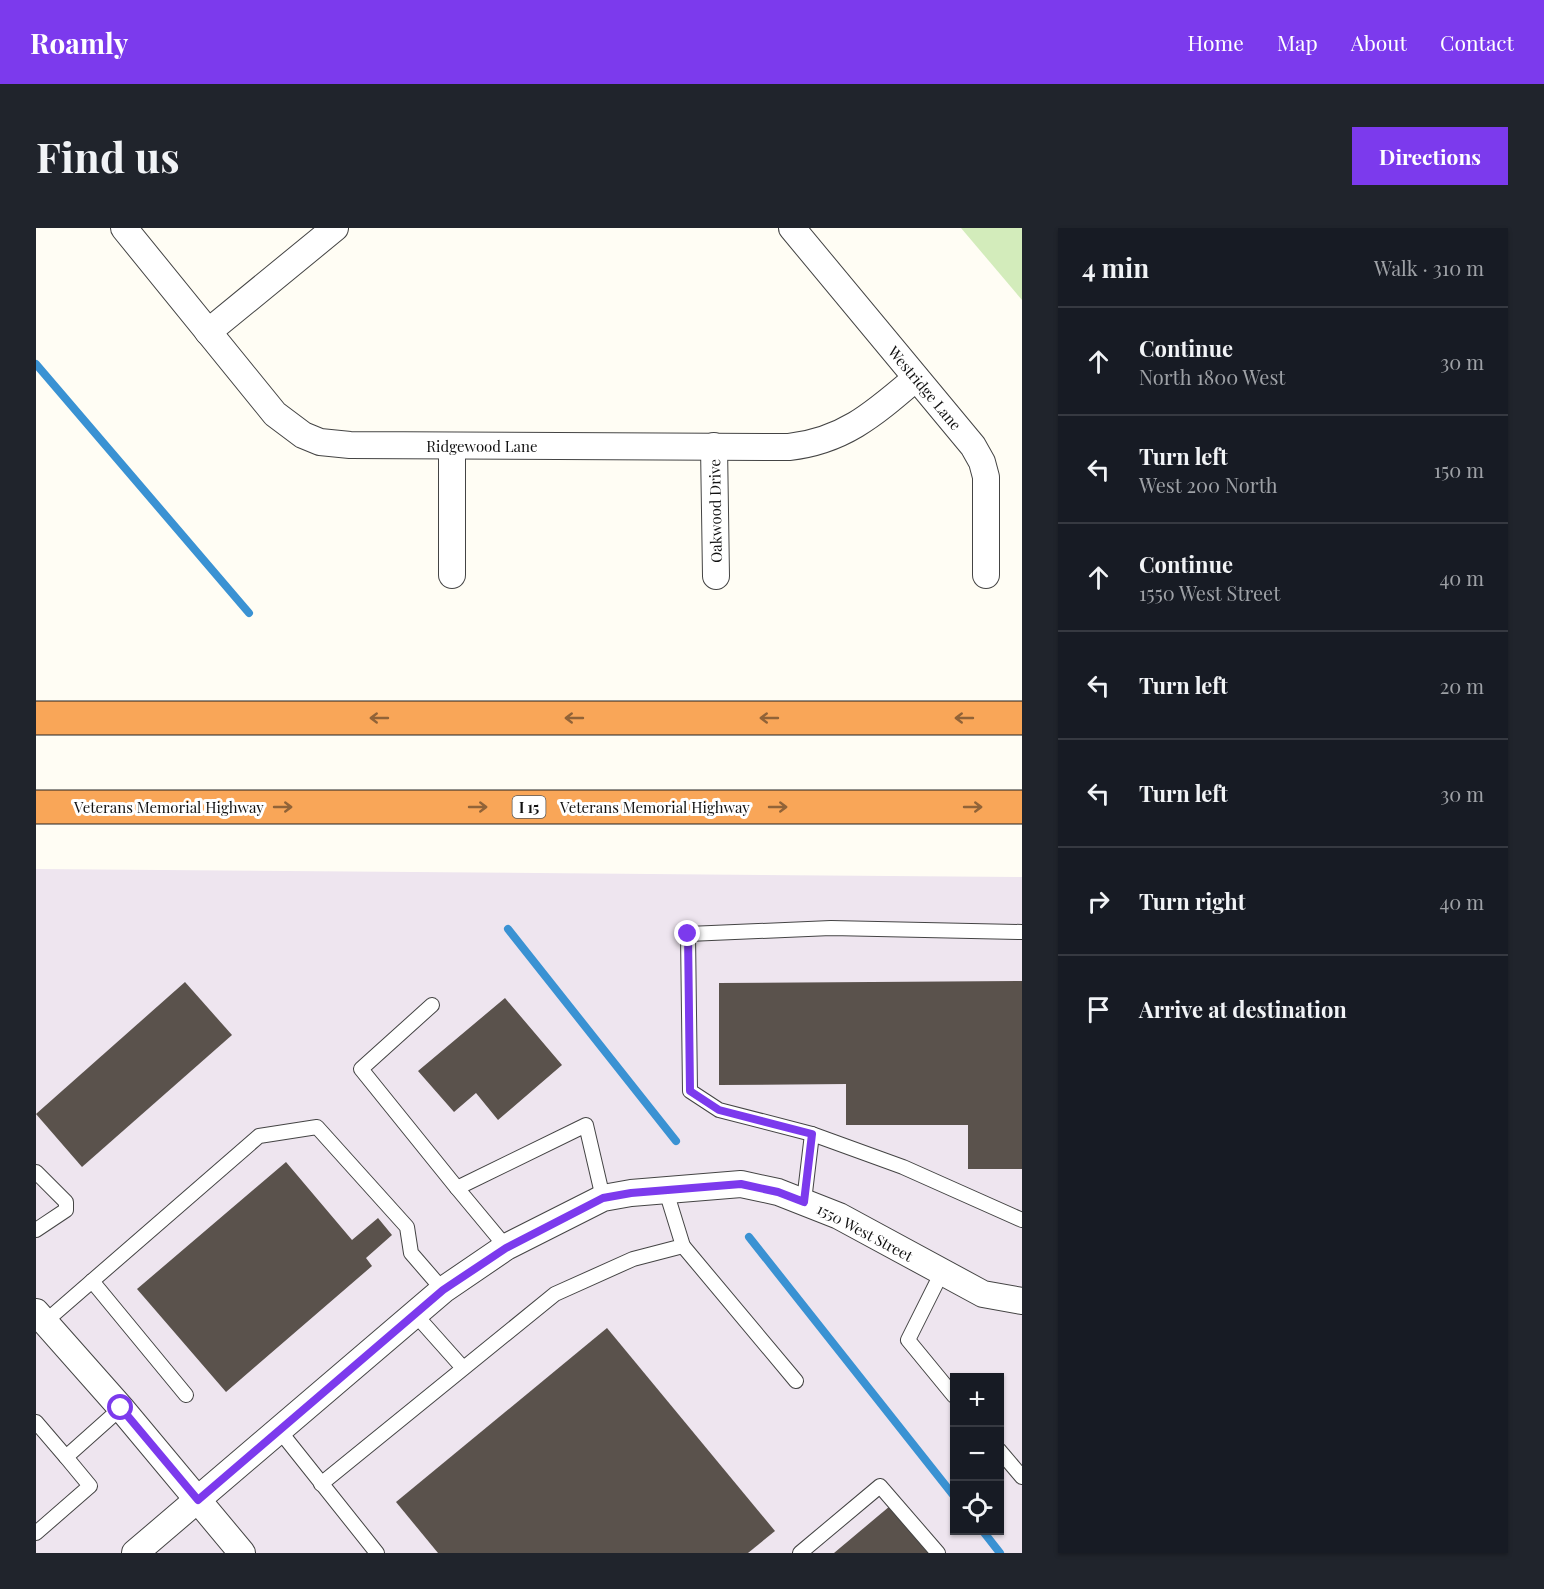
<!DOCTYPE html>
<html lang="en">
<head>
<meta charset="utf-8">
<style>
	:root { --surface:#171b24; --page:#20242c; --text:#f1f3f6; --muted:#9ea1a6; --line:#363941; --accent:#7c3aed }
	body { margin:0; font-family:"Playfair Display",serif; background:var(--page); color:var(--text) }
	.controls { position:absolute; right:18px; bottom:18px; display:grid; overflow:hidden; border-radius:0px; box-shadow:0 2px 4px #0004 }
	.controls button { width:54px; height:54px; display:grid; place-items:center; padding:0; border:0; border-bottom:2px solid var(--line); background:var(--surface); color:var(--text); font:30px sans-serif }
	.stop { position:absolute; width:18px; height:18px; margin:-14px; border:4px solid #7c3aed; border-radius:50%; background:#fff }
	.stop.end { background:#7c3aed; border-color:#fff; box-shadow:0 2px 6px #0008 }
	.list { margin:0; padding:0; list-style:none }
	h2 { display:flex; justify-content:space-between; align-items:center; height:78px; margin:0; padding:0 24px; font-size:26px }
	h2 small { font-size:20px; font-weight:400; color:var(--muted) }
	.list li { display:grid; grid-template-columns:39px 1fr auto; gap:18px; align-items:center; box-sizing:border-box; height:108px; padding:0 24px; border-top:2px solid var(--line) }
	.list b { display:block; font-size:22px; white-space:nowrap }
	.list p { margin:0; font-size:20px; white-space:nowrap; color:var(--muted) }
	.list em { font-size:20px; font-style:normal; color:var(--muted) }
	.icon { flex:none; width:33px; height:33px; fill:none; stroke:currentColor; stroke-width:2; stroke-linecap:round; stroke-linejoin:round }
	.map { position:relative; flex:none; width:986px; height:1325px; overflow:hidden; border-radius:0px }
	header { display:flex; align-items:center; gap:36px; box-sizing:border-box; height:84px; padding:0 30px; background:var(--accent); color:#fff }
	header strong { font-size:28px }
	nav { display:flex; gap:33px; margin-inline-start:auto; font-size:21px }
	.intro { display:flex; align-items:center; justify-content:space-between; box-sizing:border-box; height:144px; padding:0 36px }
	h1 { margin:0; font-size:42px }
	.button { padding:15px 27px; border-radius:0px; background:var(--accent); color:#fff; font-size:21px; font-weight:700 }
	main { display:flex; gap:36px; padding:0 36px }
	aside { flex:1; background:var(--surface); border-radius:0px; box-shadow:0 2px 4px #0004 }
	.map>svg:first-child { display:block }
</style>
</head>
<body>
<header>
<strong>Roamly</strong>
<nav><a>Home</a><a>Map</a><a>About</a><a>Contact</a></nav>
</header>
<div class="intro"><h1>Find us</h1><a class="button">Directions</a></div>
<main>
<div class="map">
<svg width="986" height="1325" viewBox="0 0 986 1325">
	<rect width="100%" height="100%" fill="#fffdf4"/>
	<path fill="#eee5ef" fill-rule="evenodd" d="M0 641 986 649V1325H0ZM918 1150H963V1302H918Z"/>
	<path fill="#d3ecbb" d="M925 0H986V72Z"/>
	<g fill="none" stroke-linecap="round" stroke-linejoin="round">
		<g stroke="#3a92d3" stroke-width="8">
			<path d="M0 136 213 385"/>
			<path d="M472 701 640 913"/>
			<path d="M713 1009 918 1268"/>
			<path d="M946 1302 964 1325"/>
		</g>
	</g>
	<g fill="#5a524c">
		<path d="M986 753V941H932V897H810V856L683 857V755Z"/>
		<path d="M149 754 196 807 46 939 0 886Z"/>
		<path d="M469 770 526 837 462 892 440 865 418 884 382 843Z"/>
		<path d="M250 934 316 1012 342 990 356 1007 330 1030 336 1038 190 1164 101 1061Z"/>
		<path d="M571 1100 739 1303 712 1325H402L360 1274Z"/>
		<path d="M854 1278 893 1325H798Z"/>
	</g>
	<g fill="none" stroke-linecap="round" stroke-linejoin="round">
		<g stroke="#444" stroke-width="16">
			<g id="lane">
				<path d="M396 777 325 841 421 960 550 897 567 970"/>
				<path d="M776 906 867 939 986 992"/>
				<path d="M0 944 30 974V982L0 1002"/>
				<path d="M421 960 470 1019"/>
				<path d="M768 973 776 906 683 882 654 863 652 706 795 700 986 704"/>
				<path d="M647 1018 760 1153"/>
				<path d="M906 1044 872 1112 918 1168"/>
				<path d="M56 1053 150 1167"/>
				<path d="M378 1085 427 1140"/>
				<path d="M10 1093 223 908 281 899 371 999 375 1025 407 1062"/>
				<path d="M0 1194 30 1229 85 1180"/>
				<path d="M243 1202 341 1325"/>
				<path d="M963 1222 986 1249"/>
				<path d="M285 1256 519 1066 597 1031 647 1018 630 963"/>
				<path d="M0 1305 54 1258 30 1229"/>
				<path d="M764 1325 844 1258 902 1325"/>
			</g>
		</g>
		<g stroke="#444" stroke-width="28">
			<g id="street">
				<path d="M88 0 239 186 267 207 284 214 314 217 753 219C808 213 839 185 880 150"/>
				<path d="M756 0 937 218 946 234 950 249V347"/>
				<path d="M172 104 299 0"/>
				<path d="M416 218V347"/>
				<path d="M678 218 680 348"/>
				<path d="M0 1084 85 1180 206 1325"/>
				<path d="M99 1325 407 1062 470 1019 567 970 595 965 705 956 742 964 803 988 947 1066 986 1073"/>
			</g>
		</g>
		<g stroke="#222" stroke-width="35">
			<g id="highway">
				<path d="M0 490H986"/>
				<path d="M0 579H986"/>
			</g>
		</g>
		<use href="#lane" stroke="#fff" stroke-width="14"/>
		<use href="#street" stroke="#fff" stroke-width="26"/>
		<use href="#highway" stroke="#f9a658" stroke-width="33"/>
	</g>
	<defs><path id="oneway-shaft" d="M-6 0H5M1.5-3L5.5 0L1.5 3" fill="none" stroke-width="1.6" stroke-linecap="round" stroke-linejoin="round" transform="scale(1.5)"/></defs>
	<g stroke="#916338">
		<use href="#oneway-shaft" transform="translate(343 490) rotate(180)"/>
		<use href="#oneway-shaft" transform="translate(538 490) rotate(180)"/>
		<use href="#oneway-shaft" transform="translate(733 490) rotate(180)"/>
		<use href="#oneway-shaft" transform="translate(928 490) rotate(-180)"/>
		<use href="#oneway-shaft" transform="translate(247 579)"/>
		<use href="#oneway-shaft" transform="translate(442 579)"/>
		<use href="#oneway-shaft" transform="translate(742 579)"/>
		<use href="#oneway-shaft" transform="translate(937 579)"/>
	</g>
	<g fill="none" stroke-linecap="round" stroke-linejoin="round">
		<path stroke="#7c3aed" stroke-width="8" d="M85 1180 162 1272 407 1062 470 1020 567 970 595 965 705 956 742 964 768 974 776 906 683 882 654 863 652 706"/>
	</g>
	<g text-anchor="middle" dominant-baseline="central" stroke-width="6" stroke-linejoin="round" paint-order="stroke">
		<rect fill="#fff" stroke="#585858" stroke-width="1.5" x="476.5" y="568" width="33" height="22" rx="4.5"/>
		<g font-size="14" font-weight="bold" fill="#111">
			<text x="493" y="579">I 15</text>
		</g>
		<g font-size="15" fill="#111" stroke="#fff">
			<text transform="translate(889 160) rotate(50)">Westridge Lane</text>
			<text x="446" y="218">Ridgewood Lane</text>
			<text transform="translate(679 283) rotate(-91)">Oakwood Drive</text>
			<text x="133" y="579">Veterans Memorial Highway</text>
			<text x="619" y="579">Veterans Memorial Highway</text>
			<text transform="translate(829 1004) rotate(28)">1550 West Street</text>
		</g>
	</g>
</svg>
<div class="controls">
<button>+</button>
<button>−</button>
<button><svg class="icon" aria-label="locate" viewBox="0 0 24 24"><circle cx="12" cy="12" r="6"/><path d="M12 2v4M12 18v4M2 12h4M18 12h4"/></svg></button>
</div>
<div class="stop" style="left:85px;top:1180px"></div>
<div class="stop end" style="left:652px;top:706px"></div>
</div>
<aside>
<h2>4 min<small>Walk · 310 m</small></h2>
<ul class="list">
<li><svg class="icon" aria-label="ahead" viewBox="0 0 24 24"><path d="M12 20V5M6 11l6-6 6 6"/></svg><div><b>Continue</b><p>North 1800 West</p></div><em>30 m</em></li>
<li><svg class="icon" aria-label="left" viewBox="0 0 24 24"><path d="M17 20v-9H6M10 6l-5 5 5 5"/></svg><div><b>Turn left</b><p>West 200 North</p></div><em>150 m</em></li>
<li><svg class="icon" aria-label="ahead" viewBox="0 0 24 24"><path d="M12 20V5M6 11l6-6 6 6"/></svg><div><b>Continue</b><p>1550 West Street</p></div><em>40 m</em></li>
<li><svg class="icon" aria-label="left" viewBox="0 0 24 24"><path d="M17 20v-9H6M10 6l-5 5 5 5"/></svg><div><b>Turn left</b></div><em>20 m</em></li>
<li><svg class="icon" aria-label="left" viewBox="0 0 24 24"><path d="M17 20v-9H6M10 6l-5 5 5 5"/></svg><div><b>Turn left</b></div><em>30 m</em></li>
<li><svg class="icon" aria-label="right" viewBox="0 0 24 24"><path d="M7 20v-9h11M14 6l5 5-5 5"/></svg><div><b>Turn right</b></div><em>40 m</em></li>
<li><svg class="icon" aria-label="arrive" viewBox="0 0 24 24"><path d="M6 21V4h12l-3 4 3 4H6"/></svg><div><b>Arrive at destination</b></div></li>
</ul>
</aside>
</main>
</body>
</html>
